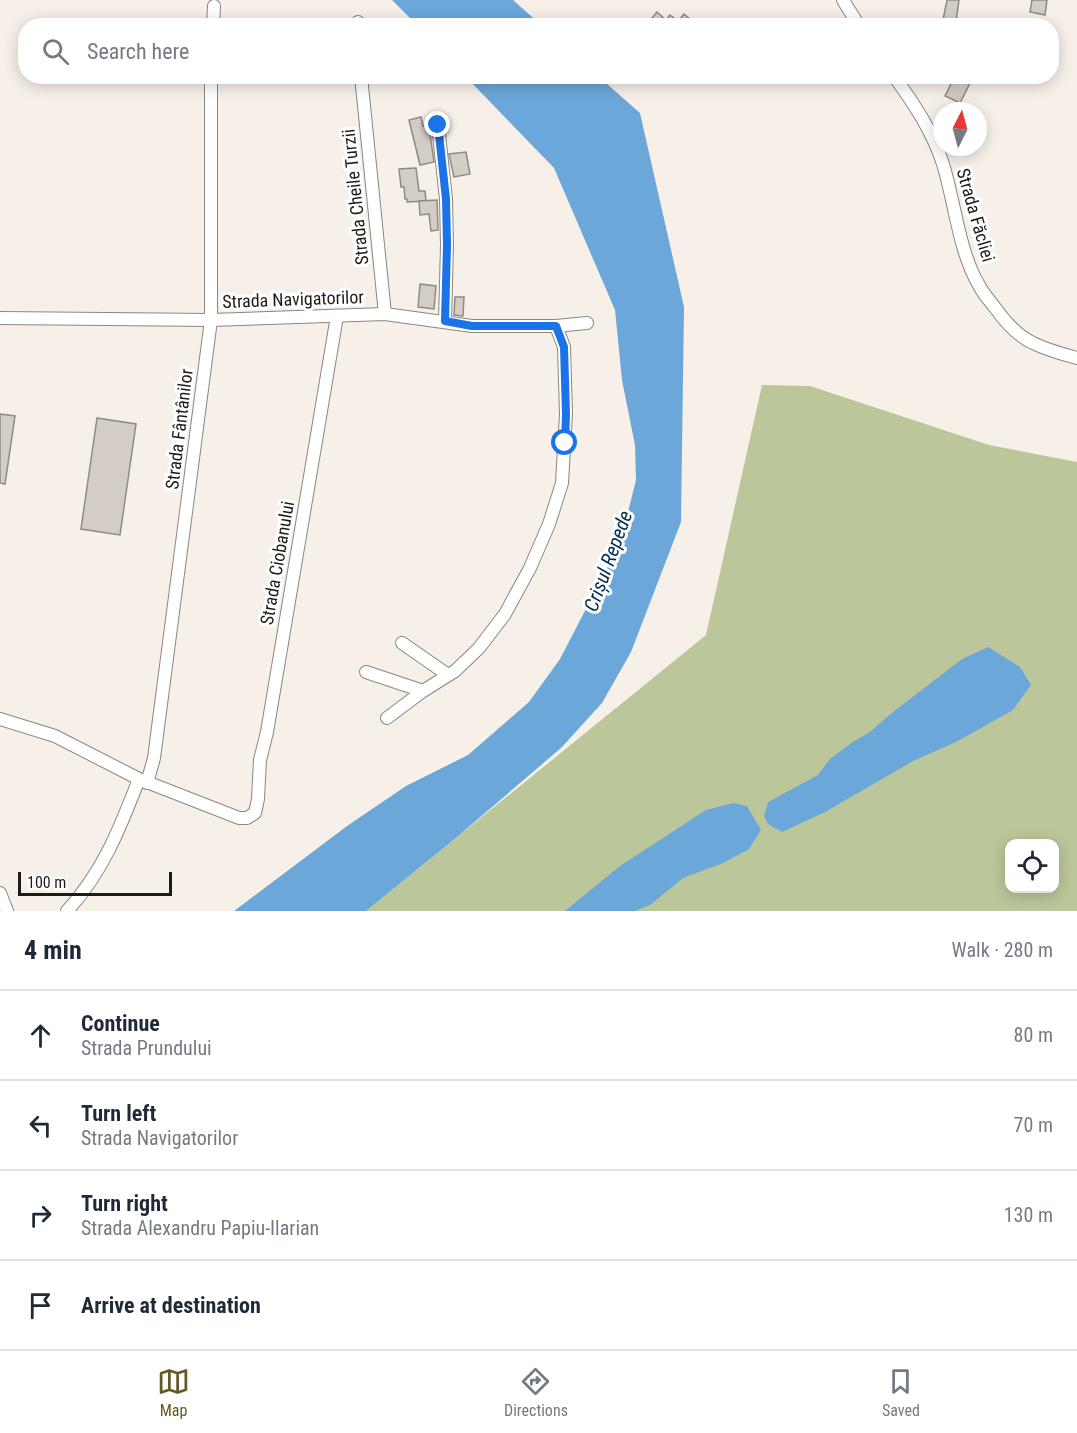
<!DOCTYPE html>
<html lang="en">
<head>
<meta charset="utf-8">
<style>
	:root { --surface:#fff; --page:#f2f2f3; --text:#1f2937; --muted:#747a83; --line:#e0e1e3; --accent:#645926 }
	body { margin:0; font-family:"Roboto Condensed",sans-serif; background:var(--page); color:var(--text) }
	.controls { position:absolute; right:18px; bottom:18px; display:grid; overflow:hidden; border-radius:12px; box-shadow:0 3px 15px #0003 }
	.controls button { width:54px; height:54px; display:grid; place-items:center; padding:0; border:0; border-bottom:2px solid var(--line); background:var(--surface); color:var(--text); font:30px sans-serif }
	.compass { position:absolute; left:933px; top:102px; width:54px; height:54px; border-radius:50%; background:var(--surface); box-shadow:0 3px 15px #0003; rotate:6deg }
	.scale { position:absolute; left:18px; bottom:15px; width:154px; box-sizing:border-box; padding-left:6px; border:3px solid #1d1b18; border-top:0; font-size:16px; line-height:21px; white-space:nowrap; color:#1d1b18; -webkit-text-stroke:4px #fff; paint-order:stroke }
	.stop { position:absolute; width:18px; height:18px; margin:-14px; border:4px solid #1a73e8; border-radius:50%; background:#fff }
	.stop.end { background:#1a73e8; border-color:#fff; box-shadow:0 2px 6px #0008 }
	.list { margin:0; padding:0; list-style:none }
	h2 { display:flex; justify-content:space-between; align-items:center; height:78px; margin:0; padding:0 24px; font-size:26px }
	h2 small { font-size:20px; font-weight:400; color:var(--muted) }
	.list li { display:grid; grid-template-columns:39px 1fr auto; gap:18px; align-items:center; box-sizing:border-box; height:90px; padding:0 24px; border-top:2px solid var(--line) }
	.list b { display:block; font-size:22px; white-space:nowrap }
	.list p { margin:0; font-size:20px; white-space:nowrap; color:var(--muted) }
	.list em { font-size:20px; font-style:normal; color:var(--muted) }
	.icon { flex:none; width:33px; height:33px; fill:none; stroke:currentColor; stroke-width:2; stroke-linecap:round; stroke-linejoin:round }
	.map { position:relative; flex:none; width:1077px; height:911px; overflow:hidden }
	.search { position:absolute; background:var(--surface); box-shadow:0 3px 15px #0003; left:18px; right:18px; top:18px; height:66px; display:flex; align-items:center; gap:15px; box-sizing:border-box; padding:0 21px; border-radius:24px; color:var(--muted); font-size:22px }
	.sheet { height:438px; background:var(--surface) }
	nav { display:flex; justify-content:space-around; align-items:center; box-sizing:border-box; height:84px; border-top:2px solid var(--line); background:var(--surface); font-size:16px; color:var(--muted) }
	nav a { display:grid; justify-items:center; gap:3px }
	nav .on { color:var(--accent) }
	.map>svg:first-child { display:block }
</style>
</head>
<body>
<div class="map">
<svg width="1077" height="911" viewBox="0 0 1077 911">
	<rect width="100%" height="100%" fill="#f7f0e9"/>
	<path fill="#bbc69a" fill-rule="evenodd" d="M762 385 810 386 989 445 1077 462V911H366L706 635ZM1010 844H1054V888H1010Z"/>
	<g fill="#6ca7da">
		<path d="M392 0H513L541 25H417Z"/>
		<path d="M466 77H599L640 113 684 307 681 522 631 652 602 703 561 748 457 837 366 911H234L347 826 406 786 468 755 529 702 560 659 616 551 629 508 636 480 635 445 622 380 615 310 554 168Z"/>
		<path d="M988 647 1020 667 1031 685 1013 710 956 742 913 761 825 812 782 832 768 824 764 816 768 802 818 775 830 759 853 742 870 732 888 716 962 659Z"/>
		<path d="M733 803 747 806 761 830 749 849 723 863 683 878 650 905 635 911H565L620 866 706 810Z"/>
	</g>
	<g fill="#d3cdc6" stroke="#908a84" stroke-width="1.5">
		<path d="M947 0H959L956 22 943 20Z"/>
		<path d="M1032 0H1047L1045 15 1030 12Z"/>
		<path d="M657 12 666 20 670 15 678 21 684 14 698 26H645Z"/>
		<path d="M955 76H967L972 79 960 103 945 96Z"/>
		<path d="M421 117 423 126 429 127 434 162 420 165 409 120Z"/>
		<path d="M466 152 470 174 454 177 449 154Z"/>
		<path d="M416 168 419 191H425L426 201 407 202V199H405L404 187H401L399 169Z"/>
		<path d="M437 200 438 230 431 231 429 214 420 215 419 201Z"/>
		<path d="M420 284 436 286 434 309 418 307Z"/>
		<path d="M455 297H464L463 316 454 315Z"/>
		<path d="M0 414 15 416 5 484 0 483Z"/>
		<path d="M97 418 136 424 120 535 81 529Z"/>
	</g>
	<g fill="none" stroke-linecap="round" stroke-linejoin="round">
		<g stroke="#8c8680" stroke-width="14">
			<g id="minor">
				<path d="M843 0 859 26"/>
				<path d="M358 22V26"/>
				<path d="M213 26 214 6"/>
				<path d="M361 76 385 314"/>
				<path d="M894 76C914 104 933 132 943 164 955 203 959 253 980 287 984 295 991 302 996 309 1006 323 1018 336 1033 343 1047 350 1062 354 1077 358"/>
				<path d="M438 125 446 199 447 245 445 321"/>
				<path d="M0 318 211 320 385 314 472 326H556L587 323"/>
				<path d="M402 643 448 675"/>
				<path d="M366 672 423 691"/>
				<path d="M387 718 423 691 455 671 479 648 505 614 530 568 549 524 562 483 566 414 564 347 556 326"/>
				<path d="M0 719 55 736 139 779 239 818H247L255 813 258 799 260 760 267 732 337 316"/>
				<path d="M147 783 154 758 211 320V76"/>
				<path d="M0 893 7 911"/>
				<path d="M67 911C103 872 120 828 139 779"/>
			</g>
		</g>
		<use href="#minor" stroke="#fff" stroke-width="12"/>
	</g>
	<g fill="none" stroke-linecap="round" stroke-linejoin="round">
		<path stroke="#1a73e8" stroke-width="8" d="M438 125 446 199 447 245 445 321 472 326H556L564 347 566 414 565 443"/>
	</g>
	<g text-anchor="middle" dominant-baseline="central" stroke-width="6" stroke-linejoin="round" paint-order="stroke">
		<g font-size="18" fill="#1d1b18" stroke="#fff">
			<text transform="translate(355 197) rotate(-96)">Strada Cheile Turzii</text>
			<text transform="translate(976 215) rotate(74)">Strada Făcliei</text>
			<text transform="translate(293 299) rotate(-2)">Strada Navigatorilor</text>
			<text transform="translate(179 429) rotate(-83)">Strada Fântânilor</text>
			<text transform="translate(277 563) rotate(-80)">Strada Ciobanului</text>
		</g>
		<g font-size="20" font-style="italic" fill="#002e4f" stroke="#fff">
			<text transform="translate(608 561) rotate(-70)">Crișul Repede</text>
		</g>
	</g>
</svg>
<div class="controls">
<button><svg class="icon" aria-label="locate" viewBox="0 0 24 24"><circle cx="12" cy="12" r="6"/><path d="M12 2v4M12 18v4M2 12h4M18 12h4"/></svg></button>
</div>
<svg class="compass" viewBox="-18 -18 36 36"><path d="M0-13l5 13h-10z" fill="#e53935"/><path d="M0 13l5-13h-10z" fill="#747a83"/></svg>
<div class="scale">100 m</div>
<div class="stop" style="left:565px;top:443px"></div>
<div class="stop end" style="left:438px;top:125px"></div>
<div class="search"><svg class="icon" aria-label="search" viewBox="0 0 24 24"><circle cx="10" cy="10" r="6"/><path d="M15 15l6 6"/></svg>Search here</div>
</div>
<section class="sheet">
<h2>4 min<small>Walk · 280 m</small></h2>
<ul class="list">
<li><svg class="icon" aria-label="ahead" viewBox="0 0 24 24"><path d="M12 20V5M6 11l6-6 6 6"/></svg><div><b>Continue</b><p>Strada Prundului</p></div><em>80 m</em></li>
<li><svg class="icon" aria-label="left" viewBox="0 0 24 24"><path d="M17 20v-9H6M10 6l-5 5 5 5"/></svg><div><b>Turn left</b><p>Strada Navigatorilor</p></div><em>70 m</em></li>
<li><svg class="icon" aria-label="right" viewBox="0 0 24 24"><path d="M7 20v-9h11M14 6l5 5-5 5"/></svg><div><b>Turn right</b><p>Strada Alexandru Papiu-Ilarian</p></div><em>130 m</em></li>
<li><svg class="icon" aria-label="arrive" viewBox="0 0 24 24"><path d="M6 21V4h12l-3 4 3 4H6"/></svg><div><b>Arrive at destination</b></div></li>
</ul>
</section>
<nav>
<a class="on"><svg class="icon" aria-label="map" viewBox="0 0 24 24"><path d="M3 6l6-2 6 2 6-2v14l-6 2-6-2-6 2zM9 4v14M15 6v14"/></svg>Map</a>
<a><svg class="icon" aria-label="directions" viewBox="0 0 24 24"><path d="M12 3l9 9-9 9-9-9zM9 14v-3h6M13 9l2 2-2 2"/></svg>Directions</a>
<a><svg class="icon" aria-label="saved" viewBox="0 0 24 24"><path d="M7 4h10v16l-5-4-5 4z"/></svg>Saved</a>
</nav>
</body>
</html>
